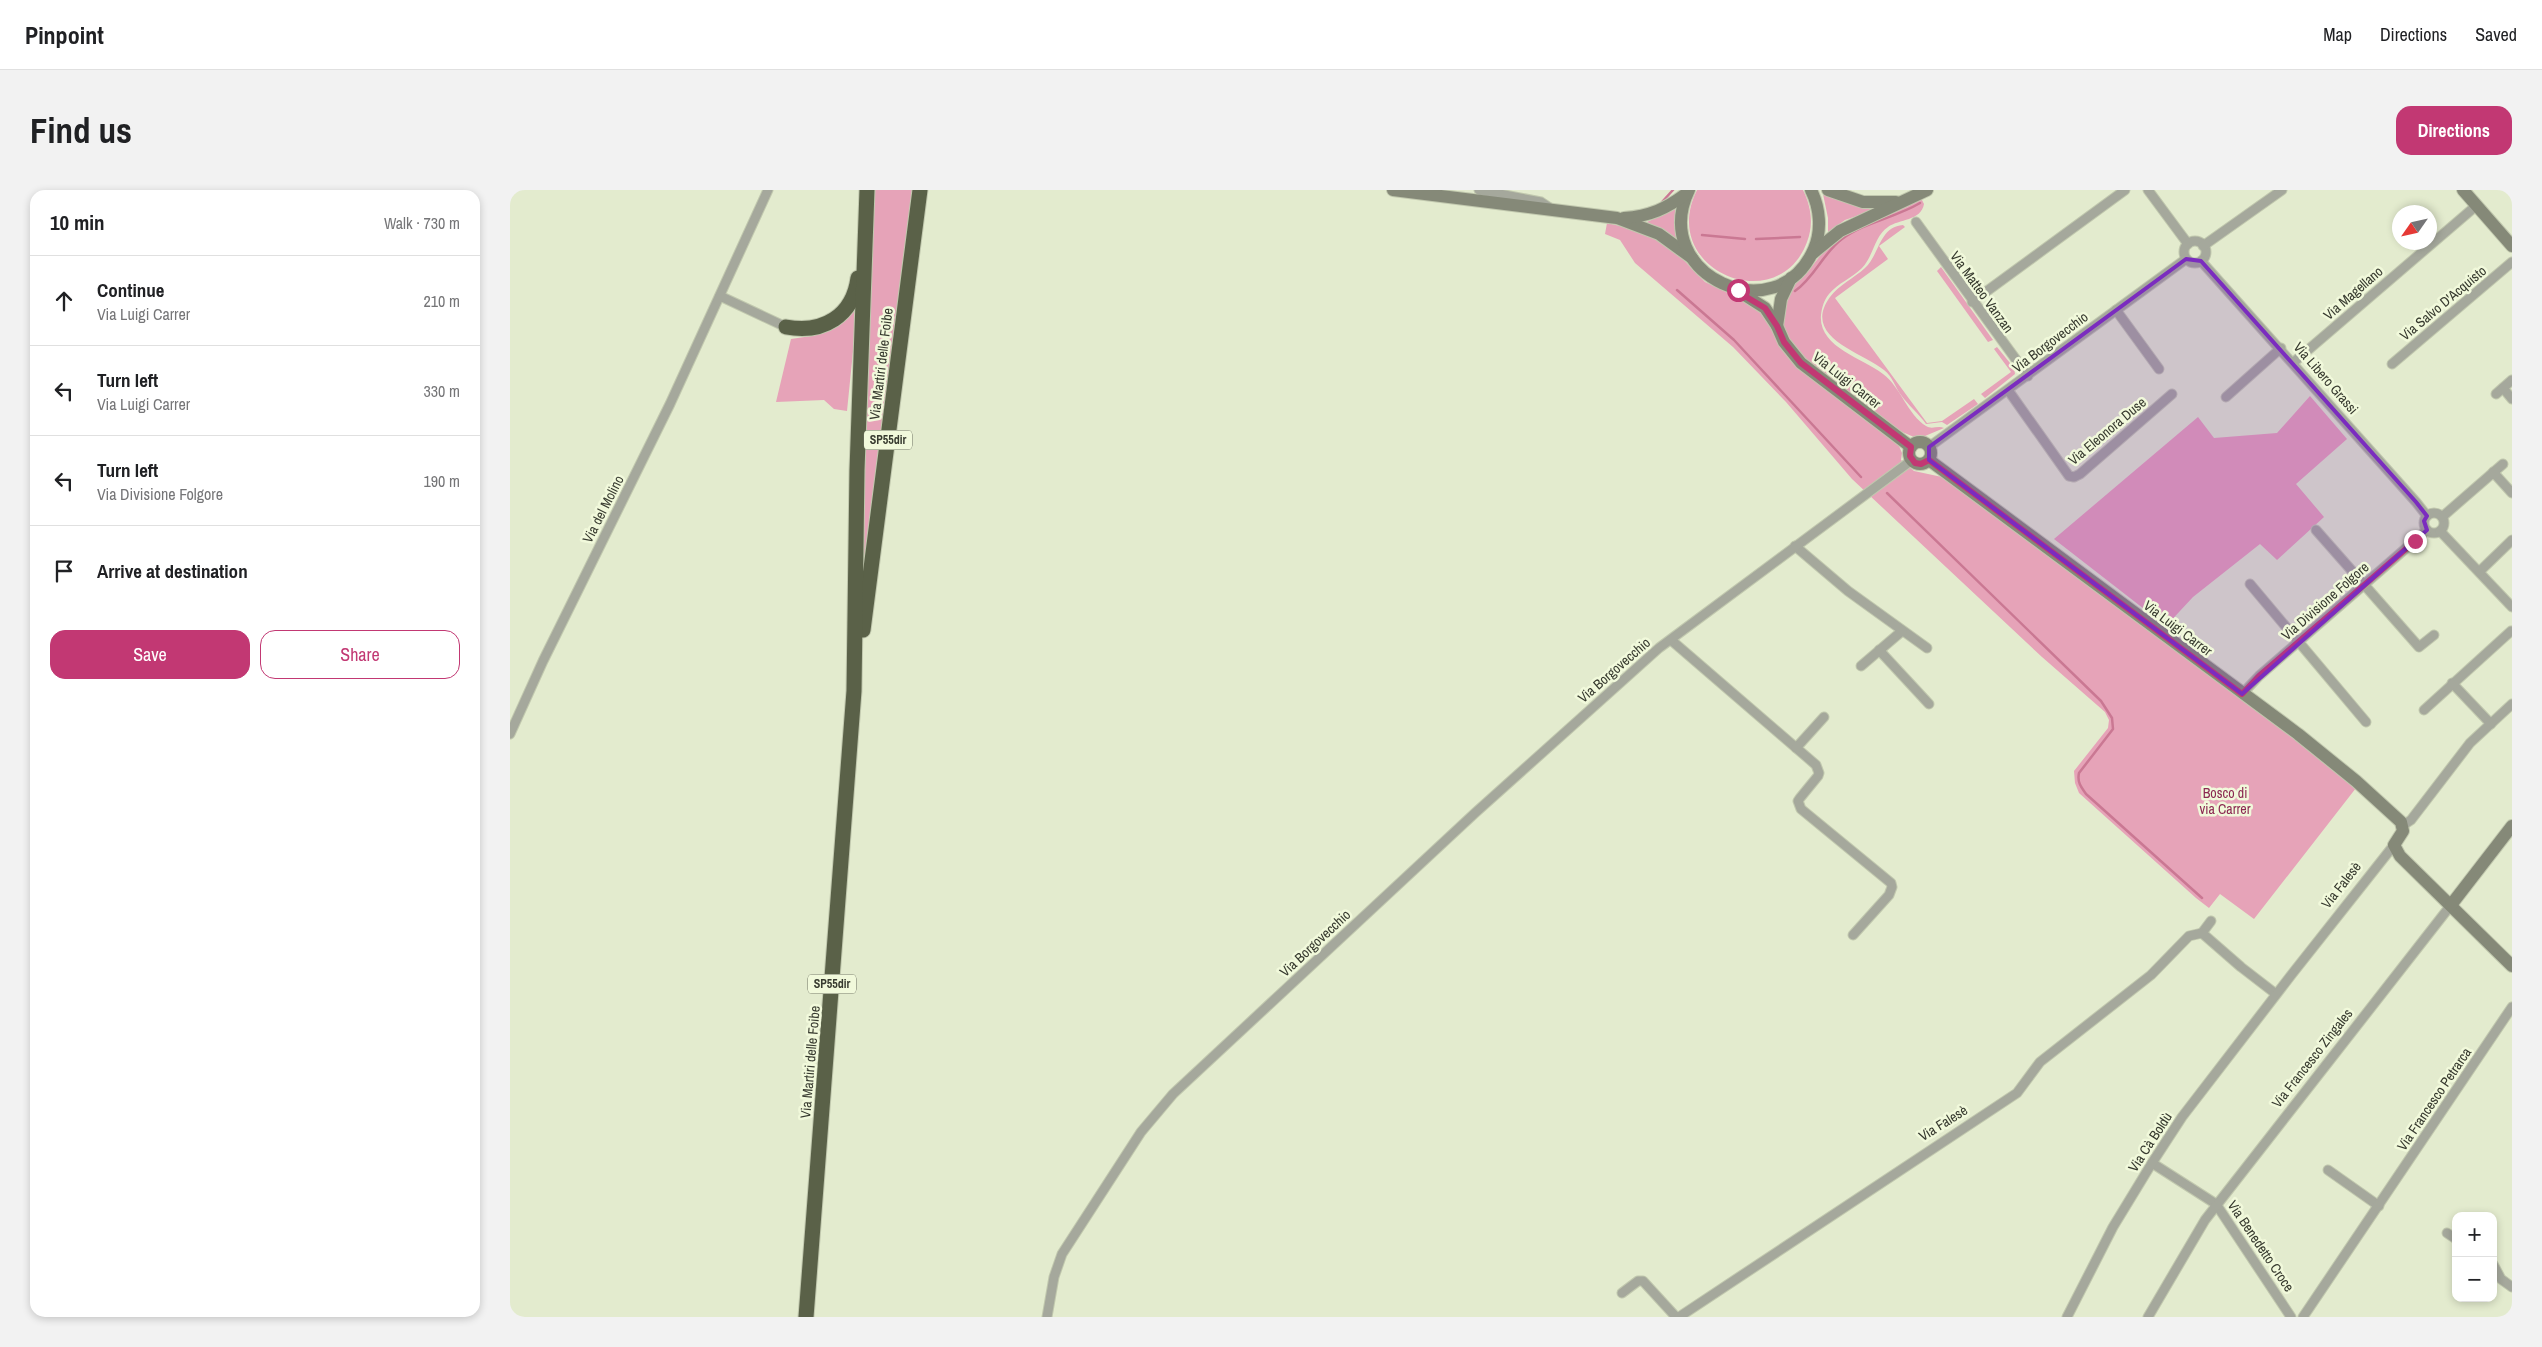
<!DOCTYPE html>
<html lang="en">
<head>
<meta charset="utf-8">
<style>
	:root { --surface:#fff; --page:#f2f2f2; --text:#202124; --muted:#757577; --line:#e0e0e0; --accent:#c23873 }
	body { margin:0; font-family:"Archivo Narrow",sans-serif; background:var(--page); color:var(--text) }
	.controls { position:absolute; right:15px; bottom:15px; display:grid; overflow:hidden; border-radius:10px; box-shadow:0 2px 8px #0003 }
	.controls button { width:45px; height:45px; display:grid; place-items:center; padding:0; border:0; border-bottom:1px solid var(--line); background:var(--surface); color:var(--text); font:25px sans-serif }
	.compass { position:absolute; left:1882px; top:15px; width:45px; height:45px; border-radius:50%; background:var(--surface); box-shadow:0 2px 8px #0003; rotate:236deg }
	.stop { position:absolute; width:15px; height:15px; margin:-11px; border:4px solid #c23873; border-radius:50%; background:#fff }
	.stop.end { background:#c23873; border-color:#fff; box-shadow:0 1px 5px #0008 }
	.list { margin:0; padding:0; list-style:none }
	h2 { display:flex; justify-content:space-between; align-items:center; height:65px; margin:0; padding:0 20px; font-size:21px }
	h2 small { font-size:16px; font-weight:400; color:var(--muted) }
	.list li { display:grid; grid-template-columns:32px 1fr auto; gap:15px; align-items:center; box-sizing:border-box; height:90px; padding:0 20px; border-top:1px solid var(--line) }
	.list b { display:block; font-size:19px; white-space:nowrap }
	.list p { margin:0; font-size:16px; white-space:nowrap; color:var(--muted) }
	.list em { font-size:16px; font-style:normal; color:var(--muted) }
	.actions { display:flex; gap:10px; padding:15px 20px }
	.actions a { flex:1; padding:11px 0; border:1px solid var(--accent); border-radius:15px; text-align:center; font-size:18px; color:var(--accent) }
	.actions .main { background:var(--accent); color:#fff }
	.icon { flex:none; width:28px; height:28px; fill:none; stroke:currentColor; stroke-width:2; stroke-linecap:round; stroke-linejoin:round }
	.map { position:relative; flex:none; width:2002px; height:1127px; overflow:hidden; border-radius:15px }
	header { display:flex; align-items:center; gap:30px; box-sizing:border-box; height:70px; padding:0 25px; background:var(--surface); border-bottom:1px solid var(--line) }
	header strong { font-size:24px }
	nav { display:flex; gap:28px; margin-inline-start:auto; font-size:18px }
	.intro { display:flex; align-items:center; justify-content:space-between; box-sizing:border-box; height:120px; padding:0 30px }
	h1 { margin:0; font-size:35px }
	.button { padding:12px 22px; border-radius:15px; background:var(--accent); color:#fff; font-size:18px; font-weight:700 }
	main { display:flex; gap:30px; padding:0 30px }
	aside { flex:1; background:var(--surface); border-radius:15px; box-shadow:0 2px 8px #0003 }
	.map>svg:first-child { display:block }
</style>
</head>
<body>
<header>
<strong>Pinpoint</strong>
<nav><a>Map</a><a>Directions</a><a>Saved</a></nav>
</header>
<div class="intro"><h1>Find us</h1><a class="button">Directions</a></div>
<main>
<aside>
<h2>10 min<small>Walk · 730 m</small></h2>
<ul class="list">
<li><svg class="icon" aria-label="ahead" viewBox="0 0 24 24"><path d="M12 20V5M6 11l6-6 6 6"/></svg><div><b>Continue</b><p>Via Luigi Carrer</p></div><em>210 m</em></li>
<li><svg class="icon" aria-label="left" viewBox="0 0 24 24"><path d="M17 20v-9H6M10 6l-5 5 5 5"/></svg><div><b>Turn left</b><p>Via Luigi Carrer</p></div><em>330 m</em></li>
<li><svg class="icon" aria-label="left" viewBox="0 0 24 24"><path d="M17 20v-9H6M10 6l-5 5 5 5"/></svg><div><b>Turn left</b><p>Via Divisione Folgore</p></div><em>190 m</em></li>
<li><svg class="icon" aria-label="arrive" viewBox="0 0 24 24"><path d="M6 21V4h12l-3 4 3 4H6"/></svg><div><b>Arrive at destination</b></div></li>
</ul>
<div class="actions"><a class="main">Save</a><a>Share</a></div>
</aside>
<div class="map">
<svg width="2002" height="1127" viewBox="0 0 2002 1127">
	<rect width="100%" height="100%" fill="#e3ebce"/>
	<g fill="#e6a3b8">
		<path d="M362 0H406L355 373 353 374 351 279Z"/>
		<path d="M1187 0H1293C1301 16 1304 34 1297 52 1268 130 1147 80 1187 0Z"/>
		<path d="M1313 4 1348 16 1367 19 1335 30 1318 42V28Z"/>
		<path d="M1411 8 1414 14C1411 31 1389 29 1378 37 1365 45 1363 67 1352 78 1342 88 1328 93 1319 104 1314 110 1312 117 1311 125 1308 157 1352 168 1373 184 1390 196 1398 225 1416 236 1422 240 1428 235 1434 238L1415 246 1404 247 1385 239 1299 173 1282 154 1273 136V117L1284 93 1300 79 1323 49Z"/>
		<path d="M1165 19 1166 48 1137 32Z"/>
		<path d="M1097 33 1136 42 1164 60 1195 92 1238 112 1257 128 1269 156 1281 171 1389 256 1392 263 1391 270 1404 281 1432 287 1811 568 1846 598 1744 729 1710 704 1699 718 1686 708 1569 603 1565 593 1564 581 1598 538 1599 530 1595 522 1532 467 1342 289 1276 212 1223 157 1125 73 1110 50 1095 44Z"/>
		<path d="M1393 35 1395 37 1369 56 1378 69 1325 108 1417 233 1432 231 1464 209 1468 214 1437 235 1432 232 1416 234C1409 224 1398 215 1391 205 1385 197 1383 187 1374 180 1351 162 1291 147 1320 107 1329 95 1344 88 1355 78 1370 64 1369 37 1393 35Z"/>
		<path d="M1431 77 1483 150 1478 152 1427 81Z"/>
		<path d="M348 112 337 221 324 219 314 210 266 212 281 149 301 146Z"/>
		<path d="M1487 157 1504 178 1505 184 1475 208 1471 204 1501 182 1484 159Z"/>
		<path d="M1800 206 1837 249 1786 294 1814 327 1767 370 1750 354 1683 407 1656 436 1544 349 1688 227 1704 248 1767 243Z"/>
	</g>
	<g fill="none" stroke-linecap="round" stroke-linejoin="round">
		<g stroke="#ca7893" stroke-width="2.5">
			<path d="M1152 12 1163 0"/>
			<path d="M1192 45 1235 49"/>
			<path d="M1246 49 1290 47"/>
			<path d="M1167 100 1224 150 1351 287"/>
			<path d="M1285 101C1305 87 1313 63 1332 49 1355 32 1385 28 1410 13"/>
			<path d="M1377 303 1591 511 1602 528 1603 539 1569 583C1567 592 1571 597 1576 604L1692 708"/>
		</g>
		<g stroke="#c1c8ae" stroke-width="11">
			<g id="street">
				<path d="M969 0 1031 12 1040 18"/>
				<path d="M1638 0 1678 54"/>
				<path d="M1406 32 1518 186"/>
				<circle cx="1685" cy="62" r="11"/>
				<path d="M1693 56 1772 0"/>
				<path d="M1691 71 1906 312 1917 326"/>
				<path d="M210 106 276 137"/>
				<path d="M1462 112 1615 0"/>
				<path d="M1606 120 1649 179"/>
				<path d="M1784 172 1967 15"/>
				<path d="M1882 174 2002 72"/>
				<path d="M1993 198 2002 209"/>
				<path d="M1498 200 1559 286 1564 287 1570 284 1662 204"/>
				<path d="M1986 204 2002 190"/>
				<path d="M1716 207 1771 158"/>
				<path d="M1419 257 1676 69"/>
				<path d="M1983 282 2002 303"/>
				<circle cx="1924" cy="333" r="10"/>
				<path d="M1932 327 1993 274"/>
				<path d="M1806 340 1909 457 1924 445"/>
				<path d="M1930 341 2002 417"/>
				<path d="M1285 356 1338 401 1417 458"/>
				<path d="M1970 381 2002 350"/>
				<path d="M1740 394 1856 532"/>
				<path d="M1161 450 1306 575 1309 583 1308 586 1290 608 1288 611 1291 619 1381 693 1382 697 1379 705 1343 745"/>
				<path d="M1369 460 1419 514"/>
				<path d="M1351 476 1392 441"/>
				<path d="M1942 493 1981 534"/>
				<path d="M1732 504 1749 486 1917 340"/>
				<path d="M1914 520 2001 441"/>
				<path d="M0 544 33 471 160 214 258 0"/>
				<path d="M1286 558 1314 527"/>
				<path d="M1892 636 1901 630 1960 553 2002 514"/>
				<path d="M1692 743 1701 731"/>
				<path d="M1642 973 1706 1014 1781 1127"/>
				<path d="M1818 980 1869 1016"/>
				<path d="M1937 1043 1946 1049"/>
				<path d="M1983 1074 1991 1089 2002 1097"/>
				<path d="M1112 1103 1128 1091H1133L1166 1127"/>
				<path d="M537 1127 544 1087 552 1064 631 942 663 904 965 623 1149 458 1402 270"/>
				<path d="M1169 1127 1507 903 1530 872 1641 785 1679 746 1692 743 1731 777 1766 804"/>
				<path d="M1557 1127 1603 1037 1642 973 1672 927 1782 784 1884 655"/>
				<path d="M1638 1127 1695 1030 1941 715"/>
				<path d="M1793 1127 2002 817"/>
			</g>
		</g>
		<g stroke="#c1c8ae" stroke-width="14">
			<g id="secondary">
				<path d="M883 0 1107 28 1149 44 1182 68"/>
				<path d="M1179 0C1138 85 1267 144 1304 59 1312 40 1310 18 1301 0"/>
				<path d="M1318 0 1353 12H1386"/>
				<path d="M1953 0 2002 56"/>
				<path d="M1114 28C1140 26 1156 19 1177 3"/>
				<path d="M1303 63 1330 41 1417 0"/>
				<path d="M1230 102 1255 118 1267 136 1274 152 1291 173 1401 257"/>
				<path d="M1267 136 1271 109 1281 88"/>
				<circle cx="1410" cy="263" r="11"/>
				<path d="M1419 270 1788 544 1846 591 1891 632 1893 641 1884 655 1890 666 2002 776"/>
				<path d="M1941 715 2002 636"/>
			</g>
		</g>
		<g stroke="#c1c8ae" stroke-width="17">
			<g id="highway">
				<path d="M276 137C313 144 343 126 348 88"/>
				<path d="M353 440 410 0"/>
				<path d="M296 1127 344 501 347 280 357 0"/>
			</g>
		</g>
		<use href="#street" stroke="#a5a89c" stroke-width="9"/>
		<use href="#secondary" stroke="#858978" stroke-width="12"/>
		<use href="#highway" stroke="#5a6148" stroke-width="15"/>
	</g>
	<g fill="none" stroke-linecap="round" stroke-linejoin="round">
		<path stroke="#c23873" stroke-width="6" d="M1228 100 1223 99 1255 118 1267 136 1274 152 1291 173 1401 257 1400 266 1405 273 1411 274 1419 270 1732 504 1749 486 1905 351"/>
	</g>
	<path fill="#7b2cbf" fill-opacity="0.2" stroke="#7b2cbf" stroke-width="4" stroke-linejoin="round" d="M1676 69 1691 71 1906 312 1917 326 1914 331 1917 340 1732 504 1419 270V257Z"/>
	<g text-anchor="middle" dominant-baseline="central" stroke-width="5" stroke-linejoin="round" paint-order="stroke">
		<g fill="#f1f9db" stroke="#6f7363" stroke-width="1">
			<rect x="354" y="240.5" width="48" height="19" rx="4"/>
			<rect x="298" y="784.5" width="48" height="19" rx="4"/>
		</g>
		<g font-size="12" font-weight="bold" fill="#373a2f">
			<text x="378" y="250">SP55dir</text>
			<text x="322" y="794">SP55dir</text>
		</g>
		<g font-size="14" fill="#373a2f" stroke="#f1f9db">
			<text transform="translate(1472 102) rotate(54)">Via Matteo Vanzan</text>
			<text transform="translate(1843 103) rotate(-41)">Via Magellano</text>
			<text transform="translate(1933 113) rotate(-40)">Via Salvo D'Acquisto</text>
			<text transform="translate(1540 152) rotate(-37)">Via Borgovecchio</text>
			<text transform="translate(371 174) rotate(-83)">Via Martiri delle Foibe</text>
			<text transform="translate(1816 188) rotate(49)">Via Libero Grassi</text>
			<text transform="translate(1337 190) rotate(38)">Via Luigi Carrer</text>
			<text transform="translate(1597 241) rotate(-40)">Via Eleonora Duse</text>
			<text transform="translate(93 319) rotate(-63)">Via del Molino</text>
			<text transform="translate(1815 411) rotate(-41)">Via Divisione Folgore</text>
			<text transform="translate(1668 438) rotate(37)">Via Luigi Carrer</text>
			<text transform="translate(1104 480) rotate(-41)">Via Borgovecchio</text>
			<text transform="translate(1831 695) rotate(-52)">Via Falesè</text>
			<text transform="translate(805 753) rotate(-43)">Via Borgovecchio</text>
			<text transform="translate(1802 868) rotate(-52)">Via Francesco Zingales</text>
			<text transform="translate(300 872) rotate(-85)">Via Martiri delle Foibe</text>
			<text transform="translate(1924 909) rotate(-56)">Via Francesco Petrarca</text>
			<text transform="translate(1433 933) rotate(-32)">Via Falesè</text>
			<text transform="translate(1640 952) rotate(-57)">Via Cà Boldù</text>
			<text transform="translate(1751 1056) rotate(56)">Via Benedetto Croce</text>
		</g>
		<g font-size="14" fill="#8b2851" stroke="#f1f9db">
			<text x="1715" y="603">Bosco di<tspan x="1715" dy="16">via Carrer</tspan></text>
		</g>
	</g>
</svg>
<div class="controls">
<button>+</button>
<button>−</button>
</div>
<svg class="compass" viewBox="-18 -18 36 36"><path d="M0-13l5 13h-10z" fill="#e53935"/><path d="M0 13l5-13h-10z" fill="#757577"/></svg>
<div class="stop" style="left:1228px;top:100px"></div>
<div class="stop end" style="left:1905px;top:351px"></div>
</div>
</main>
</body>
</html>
